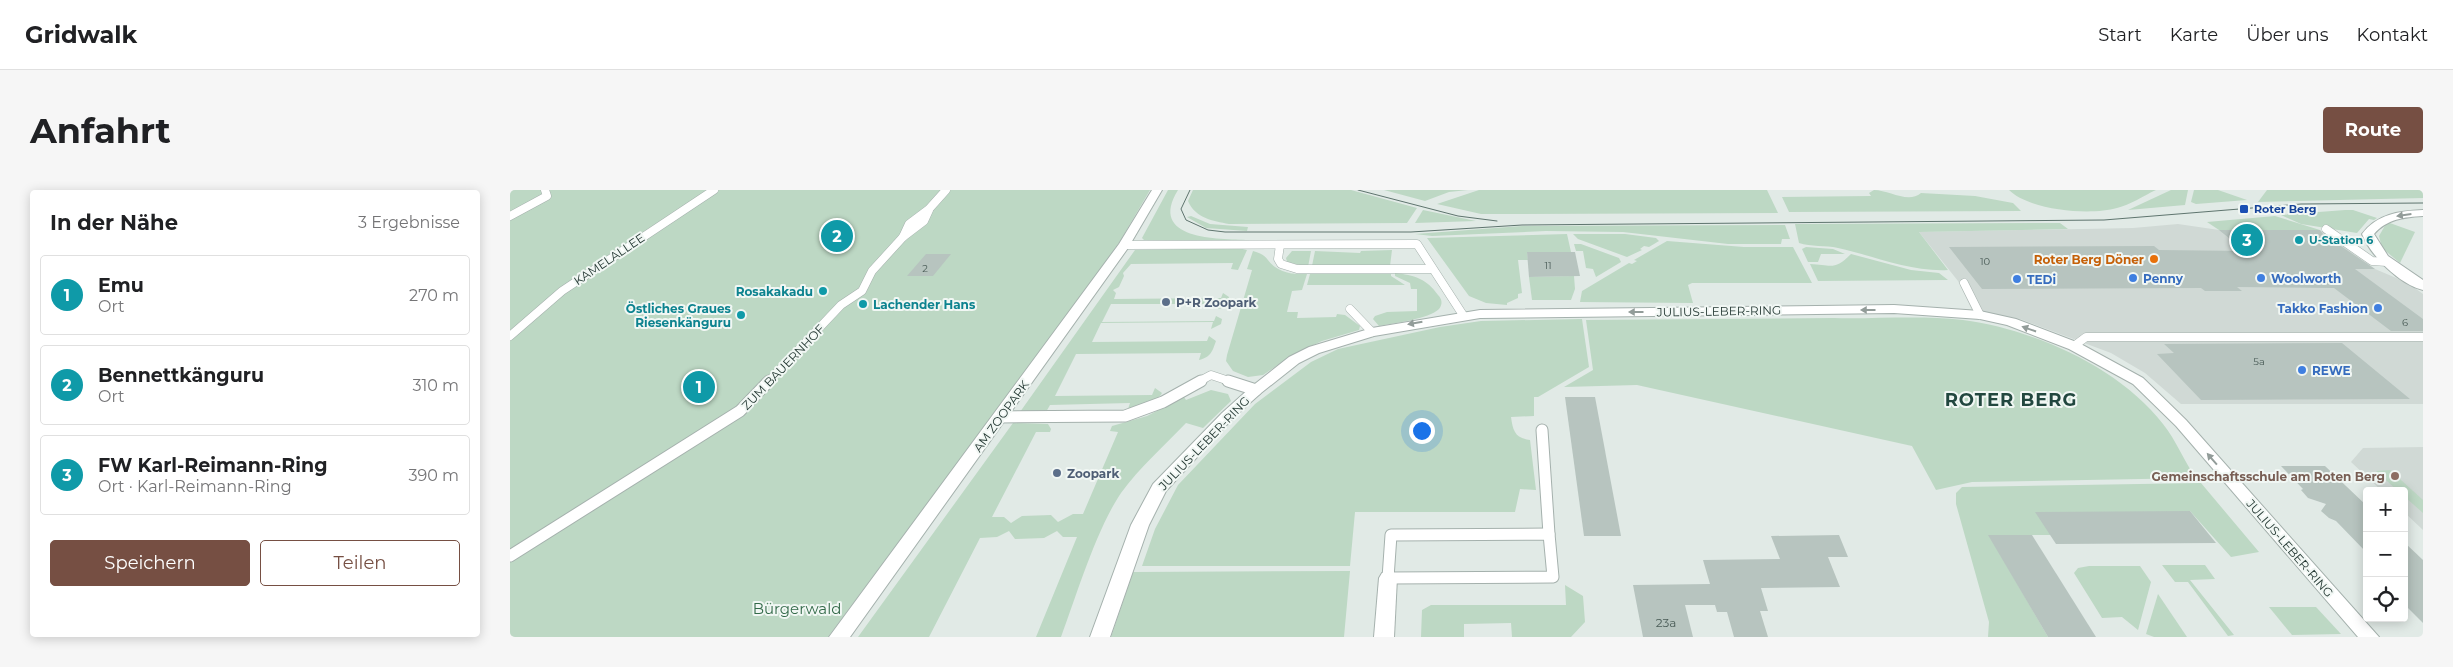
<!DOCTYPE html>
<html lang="de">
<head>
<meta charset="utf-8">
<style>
	:root { --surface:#fff; --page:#f6f6f6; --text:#202124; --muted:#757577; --line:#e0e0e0; --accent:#764f43 }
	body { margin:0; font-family:Montserrat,sans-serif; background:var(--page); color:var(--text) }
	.controls { position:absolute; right:15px; bottom:15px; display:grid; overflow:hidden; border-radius:5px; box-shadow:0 2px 12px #0003 }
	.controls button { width:45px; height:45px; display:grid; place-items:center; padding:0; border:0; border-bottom:1px solid var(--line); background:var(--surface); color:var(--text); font:25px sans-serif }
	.you { position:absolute; left:911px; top:240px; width:18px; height:18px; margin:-12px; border:4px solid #fff; border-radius:50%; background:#1a73e8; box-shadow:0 0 0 8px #1a73e833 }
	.badge { display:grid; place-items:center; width:32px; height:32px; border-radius:50%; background:var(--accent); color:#fff; font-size:16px; font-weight:700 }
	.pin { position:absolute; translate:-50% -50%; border:2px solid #fff; box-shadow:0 1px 5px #0006 }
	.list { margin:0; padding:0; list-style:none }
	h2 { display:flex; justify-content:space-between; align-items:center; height:65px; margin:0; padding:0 20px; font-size:21px }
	h2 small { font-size:16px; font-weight:400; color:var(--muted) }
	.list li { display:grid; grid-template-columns:32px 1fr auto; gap:15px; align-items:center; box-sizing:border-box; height:80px; margin:0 10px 10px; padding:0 10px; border:1px solid var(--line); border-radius:5px }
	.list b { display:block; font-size:19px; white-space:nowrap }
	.list p { margin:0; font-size:16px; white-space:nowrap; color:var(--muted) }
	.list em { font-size:16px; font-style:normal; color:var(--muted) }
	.actions { display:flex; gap:10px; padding:15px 20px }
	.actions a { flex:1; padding:11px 0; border:1px solid var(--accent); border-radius:5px; text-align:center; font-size:18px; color:var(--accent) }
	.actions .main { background:var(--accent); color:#fff }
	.icon { flex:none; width:28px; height:28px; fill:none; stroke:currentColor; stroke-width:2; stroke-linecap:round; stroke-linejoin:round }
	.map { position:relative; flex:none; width:1913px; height:447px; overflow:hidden; border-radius:5px }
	header { display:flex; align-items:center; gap:30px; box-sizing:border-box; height:70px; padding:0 25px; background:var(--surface); border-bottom:1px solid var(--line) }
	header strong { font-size:24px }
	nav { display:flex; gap:28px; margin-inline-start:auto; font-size:18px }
	.intro { display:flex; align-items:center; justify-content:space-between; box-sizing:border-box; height:120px; padding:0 30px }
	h1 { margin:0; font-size:35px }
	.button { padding:12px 22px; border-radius:5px; background:var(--accent); color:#fff; font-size:18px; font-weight:700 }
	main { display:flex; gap:30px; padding:0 30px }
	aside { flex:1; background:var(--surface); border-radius:5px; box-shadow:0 2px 12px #0003 }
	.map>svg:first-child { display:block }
</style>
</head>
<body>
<header>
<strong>Gridwalk</strong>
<nav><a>Start</a><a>Karte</a><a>Über uns</a><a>Kontakt</a></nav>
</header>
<div class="intro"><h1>Anfahrt</h1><a class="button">Route</a></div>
<main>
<aside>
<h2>In der Nähe<small>3 Ergebnisse</small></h2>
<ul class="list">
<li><span class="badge" style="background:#0f9aa8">1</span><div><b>Emu</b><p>Ort</p></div><em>270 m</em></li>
<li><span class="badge" style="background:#0f9aa8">2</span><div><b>Bennettkänguru</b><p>Ort</p></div><em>310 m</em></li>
<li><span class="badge" style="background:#0f9aa8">3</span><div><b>FW Karl-Reimann-Ring</b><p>Ort · Karl-Reimann-Ring</p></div><em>390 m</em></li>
</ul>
<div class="actions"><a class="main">Speichern</a><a>Teilen</a></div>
</aside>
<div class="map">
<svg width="1913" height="447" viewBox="0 0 1913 447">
	<rect width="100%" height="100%" fill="#e1eae6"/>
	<g fill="#d0d9d5">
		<path d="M1668 34 1709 40H1810L1865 79 1898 93 1913 104V214H1671L1635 183 1601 163 1510 129 1462 120 1448 91 1409 42 1623 38Z"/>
		<path d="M1913 257V340L1894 322V301H1872L1841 272 1853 258Z"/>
	</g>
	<g fill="#bdd8c4">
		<path d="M0 0H640L609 53 563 117 318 447H0Z"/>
		<path d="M658 0H668C637 50 708 49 739 50V52L634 50 632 48Z"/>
		<path d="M683 0H841L907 18 897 33 719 34C703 31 685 28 678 11Z"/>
		<path d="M874 0H958L939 2 915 11Z"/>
		<path d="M969 0H1257L1268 23 1002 24H971L927 14Z"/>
		<path d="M1364 0C1379 0 1398 14 1411 3L1465 6 1503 13 1511 21 1279 22 1272 7 1361 6 1359 3Z"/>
		<path d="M1499 0H1646C1633 6 1620 15 1607 18 1579 26 1519 20 1499 0Z"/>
		<path d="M1661 0H1678L1675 15 1618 20Z"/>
		<path d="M1684 0H1708L1737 10 1686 14 1681 12Z"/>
		<path d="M1757 0H1913V8L1748 12Z"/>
		<path d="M913 20 966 31 905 33Z"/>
		<path d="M1835 20H1843L1867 28 1864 30 1859 29 1847 43 1791 34 1771 25Z"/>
		<path d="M681 26 700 34 738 37 737 41 696 38 677 27Z"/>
		<path d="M1765 26 1810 40H1709L1697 32Z"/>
		<path d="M1877 32 1905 42 1890 73 1872 58 1869 46Z"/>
		<path d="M1550 33 1558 39 1409 42 1438 80C1401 82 1364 66 1328 58 1315 55 1301 57 1289 53L1285 34Z"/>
		<path d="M1275 35 1280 49H1272L1271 54H1218L1113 42 1036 41 922 46 905 44 1012 36Z"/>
		<path d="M1057 44 1061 62H1017L1018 70H1008L1012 103 1008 104V108L997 113V115L976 113 959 106 917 48Z"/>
		<path d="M1063 44H1115L1146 48 1149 51 1139 57 1134 56 1130 59 1132 60 1117 67 1068 49Z"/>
		<path d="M1157 51 1234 57H1283L1302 93H1182L1178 95 1183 113 1070 112 1072 101 1119 73 1122 74 1127 71 1124 70Z"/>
		<path d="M1064 54H1071L1109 68 1111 72 1086 87 1083 79 1076 78 1073 61H1066Z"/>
		<path d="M1296 57 1323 59 1335 64H1311L1308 72H1298L1292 59Z"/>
		<path d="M728 58 737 60 728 80 721 79 723 73 621 74 613 83 614 86 609 97 603 100 606 103 604 109 711 108 713 103 719 107 717 116 713 118 708 119 709 114H601L592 132 704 131 706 126 712 129 711 134 701 139 703 132 591 133 582 152 697 151 699 146 706 151C702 162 701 167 689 170L691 163 566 164 545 206 642 205 645 198 652 203C647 213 629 217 618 219L620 213 540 215 536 222H510L625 60Z"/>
		<path d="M882 60 880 76H802L805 61 850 63 851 61Z"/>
		<path d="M743 61C760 66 755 70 765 77 775 84 785 84 797 84L792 100 782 101 777 122H788L787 128 826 127 827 124 835 125 850 136 849 140 812 151 784 164 753 185 738 187 723 181 716 171 717 165 742 80 737 79Z"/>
		<path d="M782 61H801L798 77 777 72 776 68Z"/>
		<path d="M1341 64 1401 80 1429 83 1438 90 1308 91 1300 74C1322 75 1324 81 1341 64Z"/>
		<path d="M885 83C904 85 917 89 928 105 932 109 933 114 929 119 919 129 884 133 869 136L863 129 865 126 877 122 907 121V99H901L900 93 885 86Z"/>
		<path d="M800 84H881V86L895 95H797Z"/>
		<path d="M1064 86 1065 99 1061 110H1022L1019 87Z"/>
		<path d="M1324 128C1366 129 1411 125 1453 130 1523 139 1609 177 1653 234 1666 250 1674 271 1686 288L1462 292 1426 300 1402 256 1127 195 1054 197 1083 180 1076 130Z"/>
		<path d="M1072 129 1079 177 1028 207H1024V226L1001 227C1003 241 1005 248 1020 250L1026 300 1010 299 1005 322H845L840 376H632L645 339 668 295 745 214 801 172 828 159 930 137 971 131Z"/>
		<path d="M701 200 718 204 721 211 693 238 676 233C654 256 630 277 611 303 586 340 567 404 551 447H526L567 347H553L547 341 534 348 505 349 499 341 487 347 470 348 419 447H348L503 233 538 234 541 239 540 242H526L482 327H494L501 333 512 326 541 325 548 332 563 324H573L608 242 600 241 602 236 637 226 674 207 676 210Z"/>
		<path d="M1880 280 1913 310V323L1894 306V301H1888L1866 281Z"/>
		<path d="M1691 293 1749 362 1721 367 1680 321 1540 345H1479L1538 447H1478L1479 432 1446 314V303L1452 297Z"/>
		<path d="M1652 375H1695L1705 389 1680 390 1724 445 1718 446 1678 392H1665Z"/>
		<path d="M1579 376H1630L1641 392 1628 440 1612 427 1592 428 1564 383 1568 378Z"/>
		<path d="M840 381 834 447H601L623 382Z"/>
		<path d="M1055 395 1073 406 1075 432 1061 447H1002L1001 433 954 434V447H911L912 420 921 415H1056Z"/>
		<path d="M1648 404 1677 447H1644L1636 444Z"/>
		<path d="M1759 417H1806L1831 444 1782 445Z"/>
	</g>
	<g fill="#b7c4bf">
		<path d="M1709 40H1810L1813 44 1865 79H1845L1913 129V141H1881L1824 98 1727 97 1732 101H1695L1691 98 1472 99 1439 57 1644 56 1649 60 1735 61Z"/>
		<path d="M1017 62H1065L1070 86 1019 87Z"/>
		<path d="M416 64H441L423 86H397Z"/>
		<path d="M1832 153 1900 209 1691 210 1647 164 1664 163 1654 154Z"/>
		<path d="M1055 207H1085L1111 346H1074Z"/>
		<path d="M1771 276H1815L1857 316V363L1826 331 1819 328 1811 321 1816 314 1798 308 1791 300 1793 299Z"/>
		<path d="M1680 321 1706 353 1546 354 1525 322Z"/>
		<path d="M1329 345 1338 367H1318L1330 397 1251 398 1258 421H1250L1258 447H1224L1217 422H1207L1205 415H1175L1183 447H1133L1123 395 1200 394 1193 370 1270 369 1261 346Z"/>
		<path d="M1478 345H1522L1586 447H1538Z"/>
		<path d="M1894 352 1913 370V433L1894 414Z"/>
	</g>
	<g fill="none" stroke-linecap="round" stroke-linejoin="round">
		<g stroke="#a5b1ad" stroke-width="9">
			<g id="lane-far1">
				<path d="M0 26 37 6 35 0"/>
				<path d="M1816 39 1862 71 1877 72"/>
				<path d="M393 47 414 31 419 20"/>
				<path d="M614 55 907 54 953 125"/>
				<path d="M770 55 768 69 771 74 787 79H922"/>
				<path d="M1454 93 1470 125"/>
				<path d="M840 119 862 142"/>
				<path d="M0 146 52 101 204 0"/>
				<path d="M1564 156 1576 147H1913"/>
				<path d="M258 192 331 115 352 101 362 81 393 47 399 34 419 19 436 0"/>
				<path d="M688 192 701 185 722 192"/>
			</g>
		</g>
		<g stroke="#a5b1ad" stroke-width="13">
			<g id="lane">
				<path d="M718 191 746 200"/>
				<path d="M490 227 615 226 653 212 691 191"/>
				<path d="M1032 240 1039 344"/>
				<path d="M1039 344 1043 387 878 388 881 345Z"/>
				<path d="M0 366 230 221 259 191"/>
			</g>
		</g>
		<g stroke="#a5b1ad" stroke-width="2">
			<g id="street">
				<path d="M642 0H652L618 58 340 447H319L609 54Z"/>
				<path d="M1913 20V26C1894 27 1877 29 1864 44L1878 66 1913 90V100C1889 94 1861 66 1852 44 1867 24 1889 21 1913 20Z"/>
				<path d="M1384 115 1470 121 1506 129 1569 153 1633 188 1676 230 1869 447H1848L1666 236 1623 194 1559 159 1497 135 1470 129 1384 123 970 128 864 146 809 163 789 173 751 203 722 229 656 301 639 335 600 447H580L621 335 643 294 712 223 741 197 779 167 799 157 862 138 970 120Z"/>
				<path d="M878 381 884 383 887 388 884 447H864L869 388 872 383Z"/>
			</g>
		</g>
		<use href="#lane-far1" stroke="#fff" stroke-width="8"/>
		<use href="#lane" stroke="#fff" stroke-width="11"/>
		<use href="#street" fill="#fff" fill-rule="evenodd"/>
		<g stroke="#5e746e" stroke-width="1">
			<path d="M680 0 671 19 676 30 698 40 715 42H901L1012 35 1594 30 1791 14 1913 13"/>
			<path d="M848 0 948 26 987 31"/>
		</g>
	</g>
	<defs><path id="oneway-solid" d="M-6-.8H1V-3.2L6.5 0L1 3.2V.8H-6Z" transform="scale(1.25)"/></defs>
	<g fill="#929c99">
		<use href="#oneway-solid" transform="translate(1894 25) rotate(172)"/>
		<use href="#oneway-solid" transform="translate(1358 120) rotate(180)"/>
		<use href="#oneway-solid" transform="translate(1126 122) rotate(180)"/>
		<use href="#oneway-solid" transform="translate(905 133) rotate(170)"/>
		<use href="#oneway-solid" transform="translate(1519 139) rotate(-161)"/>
		<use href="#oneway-solid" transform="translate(1702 269) rotate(-131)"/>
	</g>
	<rect fill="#1a4fb4" stroke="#f1f7f4" stroke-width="2" x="1729" y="14" width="10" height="10" rx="2.5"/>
	<g fill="#0f9aa8" stroke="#f1f7f4" stroke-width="2">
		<circle cx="1789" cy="50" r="5"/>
		<circle cx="313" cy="101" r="5"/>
		<circle cx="353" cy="114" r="5"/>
		<circle cx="231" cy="125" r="5"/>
	</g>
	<circle fill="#e8710a" stroke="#f1f7f4" stroke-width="2" cx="1644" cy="69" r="5"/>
	<g fill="#3f7fe0" stroke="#f1f7f4" stroke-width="2">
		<circle cx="1623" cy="88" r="5"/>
		<circle cx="1751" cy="88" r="5"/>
		<circle cx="1507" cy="89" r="5"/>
		<circle cx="1868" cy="118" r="5"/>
		<circle cx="1792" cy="180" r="5"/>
	</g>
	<g fill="#5c6f8a" stroke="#f1f7f4" stroke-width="2">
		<circle cx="656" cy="112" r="5"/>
		<circle cx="547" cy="283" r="5"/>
	</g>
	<circle fill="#8d6e63" stroke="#f1f7f4" stroke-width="2" cx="1885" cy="286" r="5"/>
	<g text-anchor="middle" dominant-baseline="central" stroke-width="4" stroke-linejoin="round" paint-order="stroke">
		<g font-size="10" fill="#495b56">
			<text x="1475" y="71">10</text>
			<text x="1038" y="75">11</text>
			<text x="415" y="78">2</text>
			<text x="1895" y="132">6</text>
			<text x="1749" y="171">5a</text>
		</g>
		<g font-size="11" font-weight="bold" fill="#164399" stroke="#f1f7f4" text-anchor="start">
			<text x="1744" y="19">Roter Berg</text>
		</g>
		<g font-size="11" font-weight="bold" fill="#0d838f" stroke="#f1f7f4" text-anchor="start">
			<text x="1799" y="50">U-Station 6</text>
		</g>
		<g font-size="12" fill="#243833" stroke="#f1f7f4">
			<text transform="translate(99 69) rotate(-34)">KAMELALLEE</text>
			<text transform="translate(1209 121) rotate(-1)">JULIUS-LEBER-RING</text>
			<text transform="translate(273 177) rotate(-46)">ZUM BAUERNHOF</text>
			<text transform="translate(491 226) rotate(-54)">AM ZOOPARK</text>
			<text transform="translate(694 253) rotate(-46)">JULIUS-LEBER-RING</text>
			<text transform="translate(1780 358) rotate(49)">JULIUS-LEBER-RING</text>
		</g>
		<g font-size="12" font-weight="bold" fill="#c56008" stroke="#f1f7f4" text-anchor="end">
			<text x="1634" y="69">Roter Berg Döner</text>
		</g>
		<g font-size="12" font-weight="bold" fill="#366cbe" stroke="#f1f7f4" text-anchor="start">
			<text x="1633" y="88">Penny</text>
			<text x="1761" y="88">Woolworth</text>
			<text x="1517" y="89">TEDi</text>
			<text x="1858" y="118" text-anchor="end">Takko Fashion</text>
			<text x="1802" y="180">REWE</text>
		</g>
		<g font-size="12" font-weight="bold" fill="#0d838f" stroke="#f1f7f4" text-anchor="end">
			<text x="303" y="101">Rosakakadu</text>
			<text x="363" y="114" text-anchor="start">Lachender Hans</text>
			<text x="221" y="118">Östliches Graues<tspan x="221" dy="14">Riesenkänguru</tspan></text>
		</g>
		<g font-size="12" font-weight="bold" fill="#4e5e75" stroke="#f1f7f4" text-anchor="start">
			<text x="666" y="112">P+R Zoopark</text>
			<text x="557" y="283">Zoopark</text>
		</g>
		<g font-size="12" font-weight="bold" fill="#785e54" stroke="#f1f7f4" text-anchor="end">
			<text x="1875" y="286">Gemeinschaftsschule am Roten Berg</text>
		</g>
		<g font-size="12" fill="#495b56">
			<text x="1156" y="432">23a</text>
		</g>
		<g font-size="15" fill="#336a49" stroke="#f1f7f4">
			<text x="287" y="418">Bürgerwald</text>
		</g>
		<g font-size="18" font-weight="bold" letter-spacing="1" fill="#22473f" stroke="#f1f7f4">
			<text x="1501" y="210">ROTER BERG</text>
		</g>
	</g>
</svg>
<div class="controls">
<button>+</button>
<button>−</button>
<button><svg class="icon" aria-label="locate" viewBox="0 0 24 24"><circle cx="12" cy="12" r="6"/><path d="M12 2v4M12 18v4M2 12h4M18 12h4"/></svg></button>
</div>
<div class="you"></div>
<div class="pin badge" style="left:189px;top:197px;background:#0f9aa8">1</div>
<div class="pin badge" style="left:327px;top:46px;background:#0f9aa8">2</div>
<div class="pin badge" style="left:1737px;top:50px;background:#0f9aa8">3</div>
</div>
</main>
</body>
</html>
